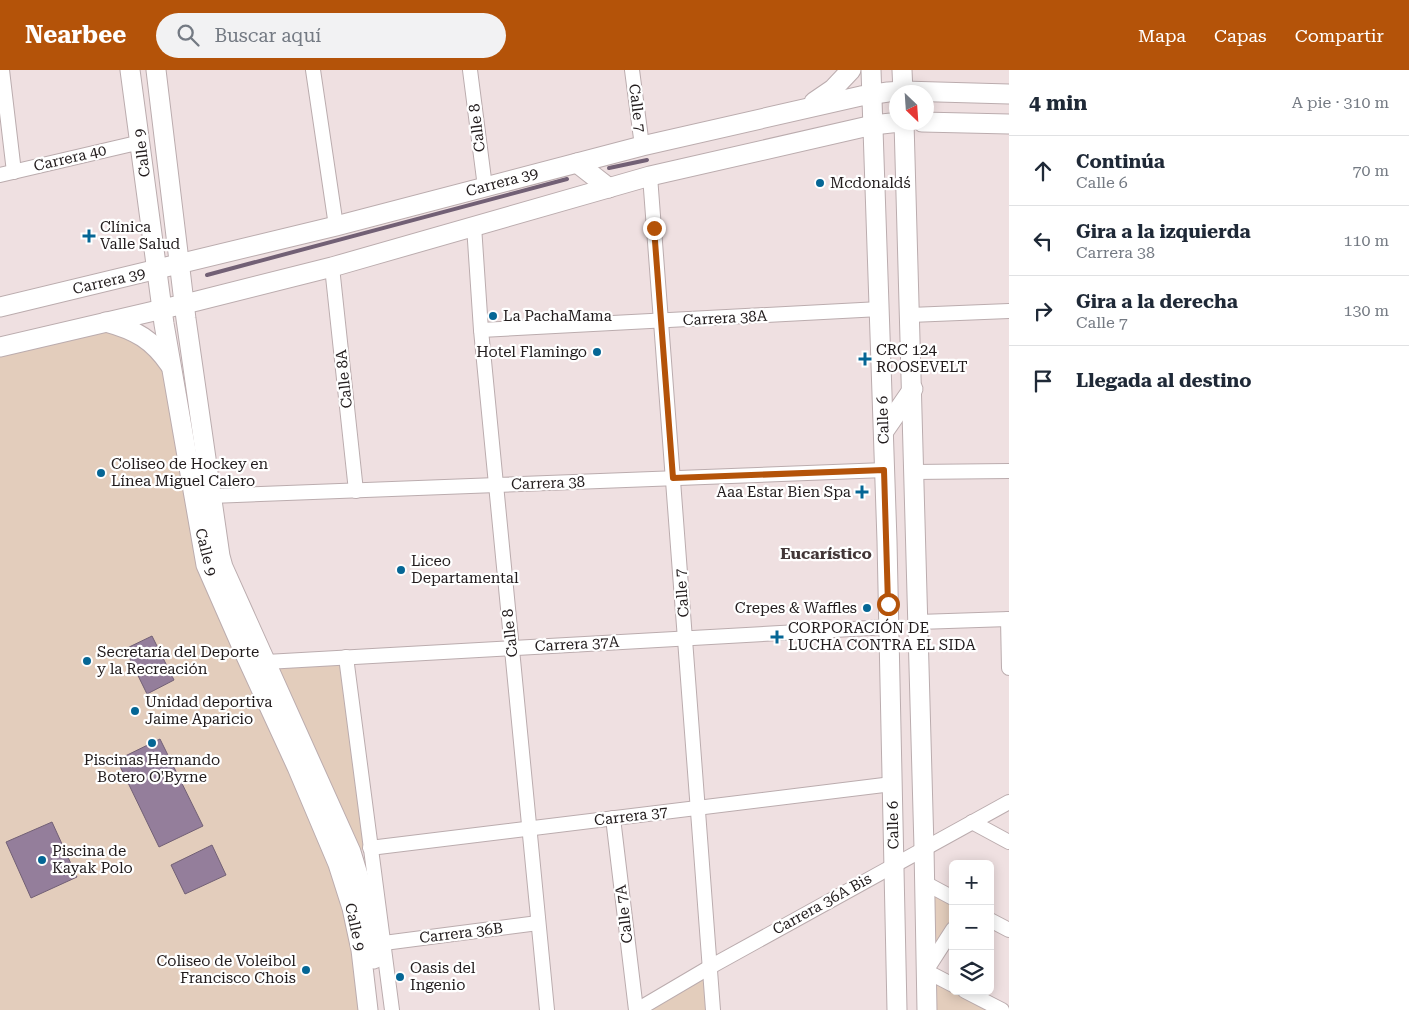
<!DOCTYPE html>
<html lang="es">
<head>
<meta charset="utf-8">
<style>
	:root { --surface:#fff; --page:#f2f2f3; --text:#1f2937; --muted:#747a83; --line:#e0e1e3; --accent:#b45309 }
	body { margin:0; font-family:"Roboto Serif",serif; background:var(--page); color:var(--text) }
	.controls { position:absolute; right:15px; bottom:15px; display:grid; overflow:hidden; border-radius:8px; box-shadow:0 2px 12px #0003 }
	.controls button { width:45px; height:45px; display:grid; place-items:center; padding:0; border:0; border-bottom:1px solid var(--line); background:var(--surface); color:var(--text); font:25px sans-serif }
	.compass { position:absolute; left:889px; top:15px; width:45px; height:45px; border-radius:50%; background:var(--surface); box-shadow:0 2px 12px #0003; rotate:155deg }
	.stop { position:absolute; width:15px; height:15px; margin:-11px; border:4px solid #b45309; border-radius:50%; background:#fff }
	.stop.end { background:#b45309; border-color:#fff; box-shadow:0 1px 5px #0008 }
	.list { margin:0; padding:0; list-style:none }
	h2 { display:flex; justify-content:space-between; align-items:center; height:65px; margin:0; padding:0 20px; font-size:21px }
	h2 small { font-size:16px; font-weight:400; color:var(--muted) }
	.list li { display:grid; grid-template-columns:32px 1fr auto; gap:15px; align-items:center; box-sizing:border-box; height:70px; padding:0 20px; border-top:1px solid var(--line) }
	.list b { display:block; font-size:19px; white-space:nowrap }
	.list p { margin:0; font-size:16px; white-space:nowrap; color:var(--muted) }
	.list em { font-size:16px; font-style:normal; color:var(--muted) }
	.icon { flex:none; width:28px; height:28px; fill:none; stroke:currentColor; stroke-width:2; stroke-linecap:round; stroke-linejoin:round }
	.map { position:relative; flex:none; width:1009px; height:940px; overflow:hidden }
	header { display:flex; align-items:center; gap:30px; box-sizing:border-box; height:70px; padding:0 25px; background:var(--accent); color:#fff }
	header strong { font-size:24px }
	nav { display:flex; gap:28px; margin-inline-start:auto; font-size:18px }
	.search { width:350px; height:45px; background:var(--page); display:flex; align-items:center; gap:12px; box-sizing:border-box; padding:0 18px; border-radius:28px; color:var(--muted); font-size:19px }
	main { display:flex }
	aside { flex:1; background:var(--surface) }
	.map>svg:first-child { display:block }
</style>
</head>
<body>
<header>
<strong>Nearbee</strong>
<div class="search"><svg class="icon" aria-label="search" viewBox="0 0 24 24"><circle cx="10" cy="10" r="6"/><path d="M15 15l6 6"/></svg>Buscar aquí</div>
<nav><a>Mapa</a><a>Capas</a><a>Compartir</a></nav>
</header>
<main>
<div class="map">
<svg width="1009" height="940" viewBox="0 0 1009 940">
	<rect width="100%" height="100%" fill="#efe0e1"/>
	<g fill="#e3cdbc">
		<path d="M105 251 161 281 188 392 330 774 368 940H0V277Z"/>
		<path d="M346 587 370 778 351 782 266 592Z"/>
		<path d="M933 819 953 831V854L934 882Z"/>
		<path d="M710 897 713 940H648Z"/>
		<path d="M936 914 996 940H937Z"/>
	</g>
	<g fill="#947e9b" stroke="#726075">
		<path d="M152 566 174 610 147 624 125 579Z"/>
		<path d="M160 669 203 756 159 777 117 690Z"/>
		<path d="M52 752 77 807 31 828 6 772Z"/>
		<path d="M212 775 226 805 185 824 171 795Z"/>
	</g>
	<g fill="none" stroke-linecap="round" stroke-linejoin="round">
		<g stroke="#726075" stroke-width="4">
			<path d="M609 98 647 90"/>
			<path d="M207 205 567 109"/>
		</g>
		<g stroke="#bbacae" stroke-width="16">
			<g id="street">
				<path d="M2 0 14 102"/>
				<path d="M313 0 336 156"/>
				<path d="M470 0 485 117"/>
				<path d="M632 0 642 76"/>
				<path d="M0 105 141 72"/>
				<path d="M650 106 713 940"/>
				<path d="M474 156 481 260 547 940"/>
				<path d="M332 197 356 421"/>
				<path d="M910 245 1009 241"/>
				<path d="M481 260 880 239"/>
				<path d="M913 402 1009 401"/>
				<path d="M211 426 885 400"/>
				<path d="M1008 549 1009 598"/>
				<path d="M918 552 1009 549"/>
				<path d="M346 587 392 940"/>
				<path d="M266 592 888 557"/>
				<path d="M613 748 636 940"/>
				<path d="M972 752 1009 772"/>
				<path d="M370 778 892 714"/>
				<path d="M925 813 953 828"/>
				<path d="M990 850 1009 860"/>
				<path d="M953 859 926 901 953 915"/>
				<path d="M384 873 538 853"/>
				<path d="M965 921 1002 940"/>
				<path d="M637 940 710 897 1009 732"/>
			</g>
		</g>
		<g stroke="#bbacae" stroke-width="21">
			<g id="secondary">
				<path d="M130 0 164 254 206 495 245 584 297 697 338 794 352 838 361 880 368 940"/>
				<path d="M156 0 186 249 220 486 223 497 351 782C363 817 370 852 374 889"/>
				<path d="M871 0 887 471 897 940"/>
				<path d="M902 0 903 22"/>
				<path d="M814 32 833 19 851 0"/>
				<path d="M904 52 924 778 927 940"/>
				<path d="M922 52 1009 54"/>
				<path d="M577 93 609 118"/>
				<path d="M0 237 336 156 642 76 861 26 888 22 903 21 1009 24"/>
				<path d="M106 252C136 260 153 270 170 295"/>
				<path d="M0 277 197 231 332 197 650 106 873 55 900 52"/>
				<path d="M884 361 913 319"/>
			</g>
		</g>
		<use href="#street" stroke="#fff" stroke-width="14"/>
		<use href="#secondary" stroke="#fff" stroke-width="19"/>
	</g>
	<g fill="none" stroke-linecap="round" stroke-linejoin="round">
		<path stroke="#b45309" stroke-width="6" d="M654 158 673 408 884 400 888 534"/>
	</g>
	<g fill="#056695" stroke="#fff" stroke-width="2">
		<circle cx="820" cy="113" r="5"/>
		<path d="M86.5 158.5h5v5h5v5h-5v5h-5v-5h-5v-5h5z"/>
		<circle cx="493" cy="246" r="5"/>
		<circle cx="597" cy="282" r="5"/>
		<path d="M862.5 281.5h5v5h5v5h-5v5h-5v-5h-5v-5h5z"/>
		<circle cx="101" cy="403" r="5"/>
		<path d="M859.5 414.5h5v5h5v5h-5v5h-5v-5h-5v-5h5z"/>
		<circle cx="401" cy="500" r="5"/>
		<circle cx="867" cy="538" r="5"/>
		<path d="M774.5 559.5h5v5h5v5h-5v5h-5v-5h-5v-5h5z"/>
		<circle cx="87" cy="591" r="5"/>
		<circle cx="135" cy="641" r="5"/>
		<circle cx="152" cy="673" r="5"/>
		<circle cx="42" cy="790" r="5"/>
		<circle cx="306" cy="900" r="5"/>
		<circle cx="400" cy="907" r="5"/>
	</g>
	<g text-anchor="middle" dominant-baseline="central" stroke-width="4.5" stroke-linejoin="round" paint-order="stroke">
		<g font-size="15" fill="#211b1c" stroke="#fff">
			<text transform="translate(637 38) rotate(83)">Calle 7</text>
			<text transform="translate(477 58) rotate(-97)">Calle 8</text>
			<text transform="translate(142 83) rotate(-97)">Calle 9</text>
			<text transform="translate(70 88) rotate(-13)">Carrera 40</text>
			<text transform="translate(502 112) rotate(-15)">Carrera 39</text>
			<text transform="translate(109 211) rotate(-13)">Carrera 39</text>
			<text transform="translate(725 248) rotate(-3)">Carrera 38A</text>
			<text transform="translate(344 309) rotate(-96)">Calle 8A</text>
			<text transform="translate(883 350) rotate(-92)">Calle 6</text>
			<text transform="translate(548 413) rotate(-2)">Carrera 38</text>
			<text transform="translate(206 482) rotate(76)">Calle 9</text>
			<text transform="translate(682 523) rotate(-94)">Calle 7</text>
			<text transform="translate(510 563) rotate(-96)">Calle 8</text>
			<text transform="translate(577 574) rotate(-3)">Carrera 37A</text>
			<text transform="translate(631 746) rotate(-7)">Carrera 37</text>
			<text transform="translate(893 755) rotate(-91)">Calle 6</text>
			<text transform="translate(822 834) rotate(-29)">Carrera 36A Bis</text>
			<text transform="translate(624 844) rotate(-97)">Calle 7A</text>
			<text transform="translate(355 857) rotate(78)">Calle 9</text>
			<text transform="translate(461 863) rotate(-7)">Carrera 36B</text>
		</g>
		<g font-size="15" fill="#211b1c" stroke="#fff" text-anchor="start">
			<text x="830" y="113">Mcdonald´s</text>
			<text x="100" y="157">Clínica<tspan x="100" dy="17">Valle Salud</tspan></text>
			<text x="503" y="246">La PachaMama</text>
			<text x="876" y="280">CRC 124<tspan x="876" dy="17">ROOSEVELT</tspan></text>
			<text x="587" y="282" text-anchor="end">Hotel Flamingo</text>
			<text x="111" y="394">Coliseo de Hockey en<tspan x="111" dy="17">Línea Miguel Calero</tspan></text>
			<text x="851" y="422" text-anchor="end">Aaa Estar Bien Spa</text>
			<text x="411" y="491">Liceo<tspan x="411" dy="17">Departamental</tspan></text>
			<text x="857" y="538" text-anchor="end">Crepes &amp; Waffles</text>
			<text x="788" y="558">CORPORACIÓN DE<tspan x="788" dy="17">LUCHA CONTRA EL SIDA</tspan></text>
			<text x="97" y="582">Secretaría del Deporte<tspan x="97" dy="17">y la Recreación</tspan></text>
			<text x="145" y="632">Unidad deportiva<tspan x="145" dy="17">Jaime Aparicio</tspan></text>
			<text x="152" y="690" text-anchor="middle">Piscinas Hernando<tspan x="152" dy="17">Botero O'Byrne</tspan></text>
			<text x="52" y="781">Piscina de<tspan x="52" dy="17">Kayak Polo</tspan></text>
			<text x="296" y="891" text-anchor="end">Coliseo de Voleibol<tspan x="296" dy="17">Francisco Chois</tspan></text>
			<text x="410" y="898">Oasis del<tspan x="410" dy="17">Ingenio</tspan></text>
		</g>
		<g font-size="16" font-weight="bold" fill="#433738" stroke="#fff">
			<text x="826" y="483">Eucarístico</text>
		</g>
	</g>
</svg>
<div class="controls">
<button>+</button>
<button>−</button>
<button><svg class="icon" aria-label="layers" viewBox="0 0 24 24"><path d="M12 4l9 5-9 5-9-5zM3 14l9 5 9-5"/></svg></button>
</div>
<svg class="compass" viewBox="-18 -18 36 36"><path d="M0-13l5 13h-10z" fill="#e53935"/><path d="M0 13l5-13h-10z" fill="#747a83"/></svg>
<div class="stop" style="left:888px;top:534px"></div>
<div class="stop end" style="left:654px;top:158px"></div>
</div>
<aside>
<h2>4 min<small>A pie · 310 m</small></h2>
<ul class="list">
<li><svg class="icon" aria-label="ahead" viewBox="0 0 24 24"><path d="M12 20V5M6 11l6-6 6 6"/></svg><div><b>Continúa</b><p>Calle 6</p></div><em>70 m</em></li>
<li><svg class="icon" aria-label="left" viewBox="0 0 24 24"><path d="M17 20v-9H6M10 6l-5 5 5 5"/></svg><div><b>Gira a la izquierda</b><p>Carrera 38</p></div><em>110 m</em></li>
<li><svg class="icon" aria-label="right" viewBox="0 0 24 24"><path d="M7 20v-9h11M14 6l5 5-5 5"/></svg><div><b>Gira a la derecha</b><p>Calle 7</p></div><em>130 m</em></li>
<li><svg class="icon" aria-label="arrive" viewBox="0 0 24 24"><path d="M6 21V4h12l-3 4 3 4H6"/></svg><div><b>Llegada al destino</b></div></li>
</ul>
</aside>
</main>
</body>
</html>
